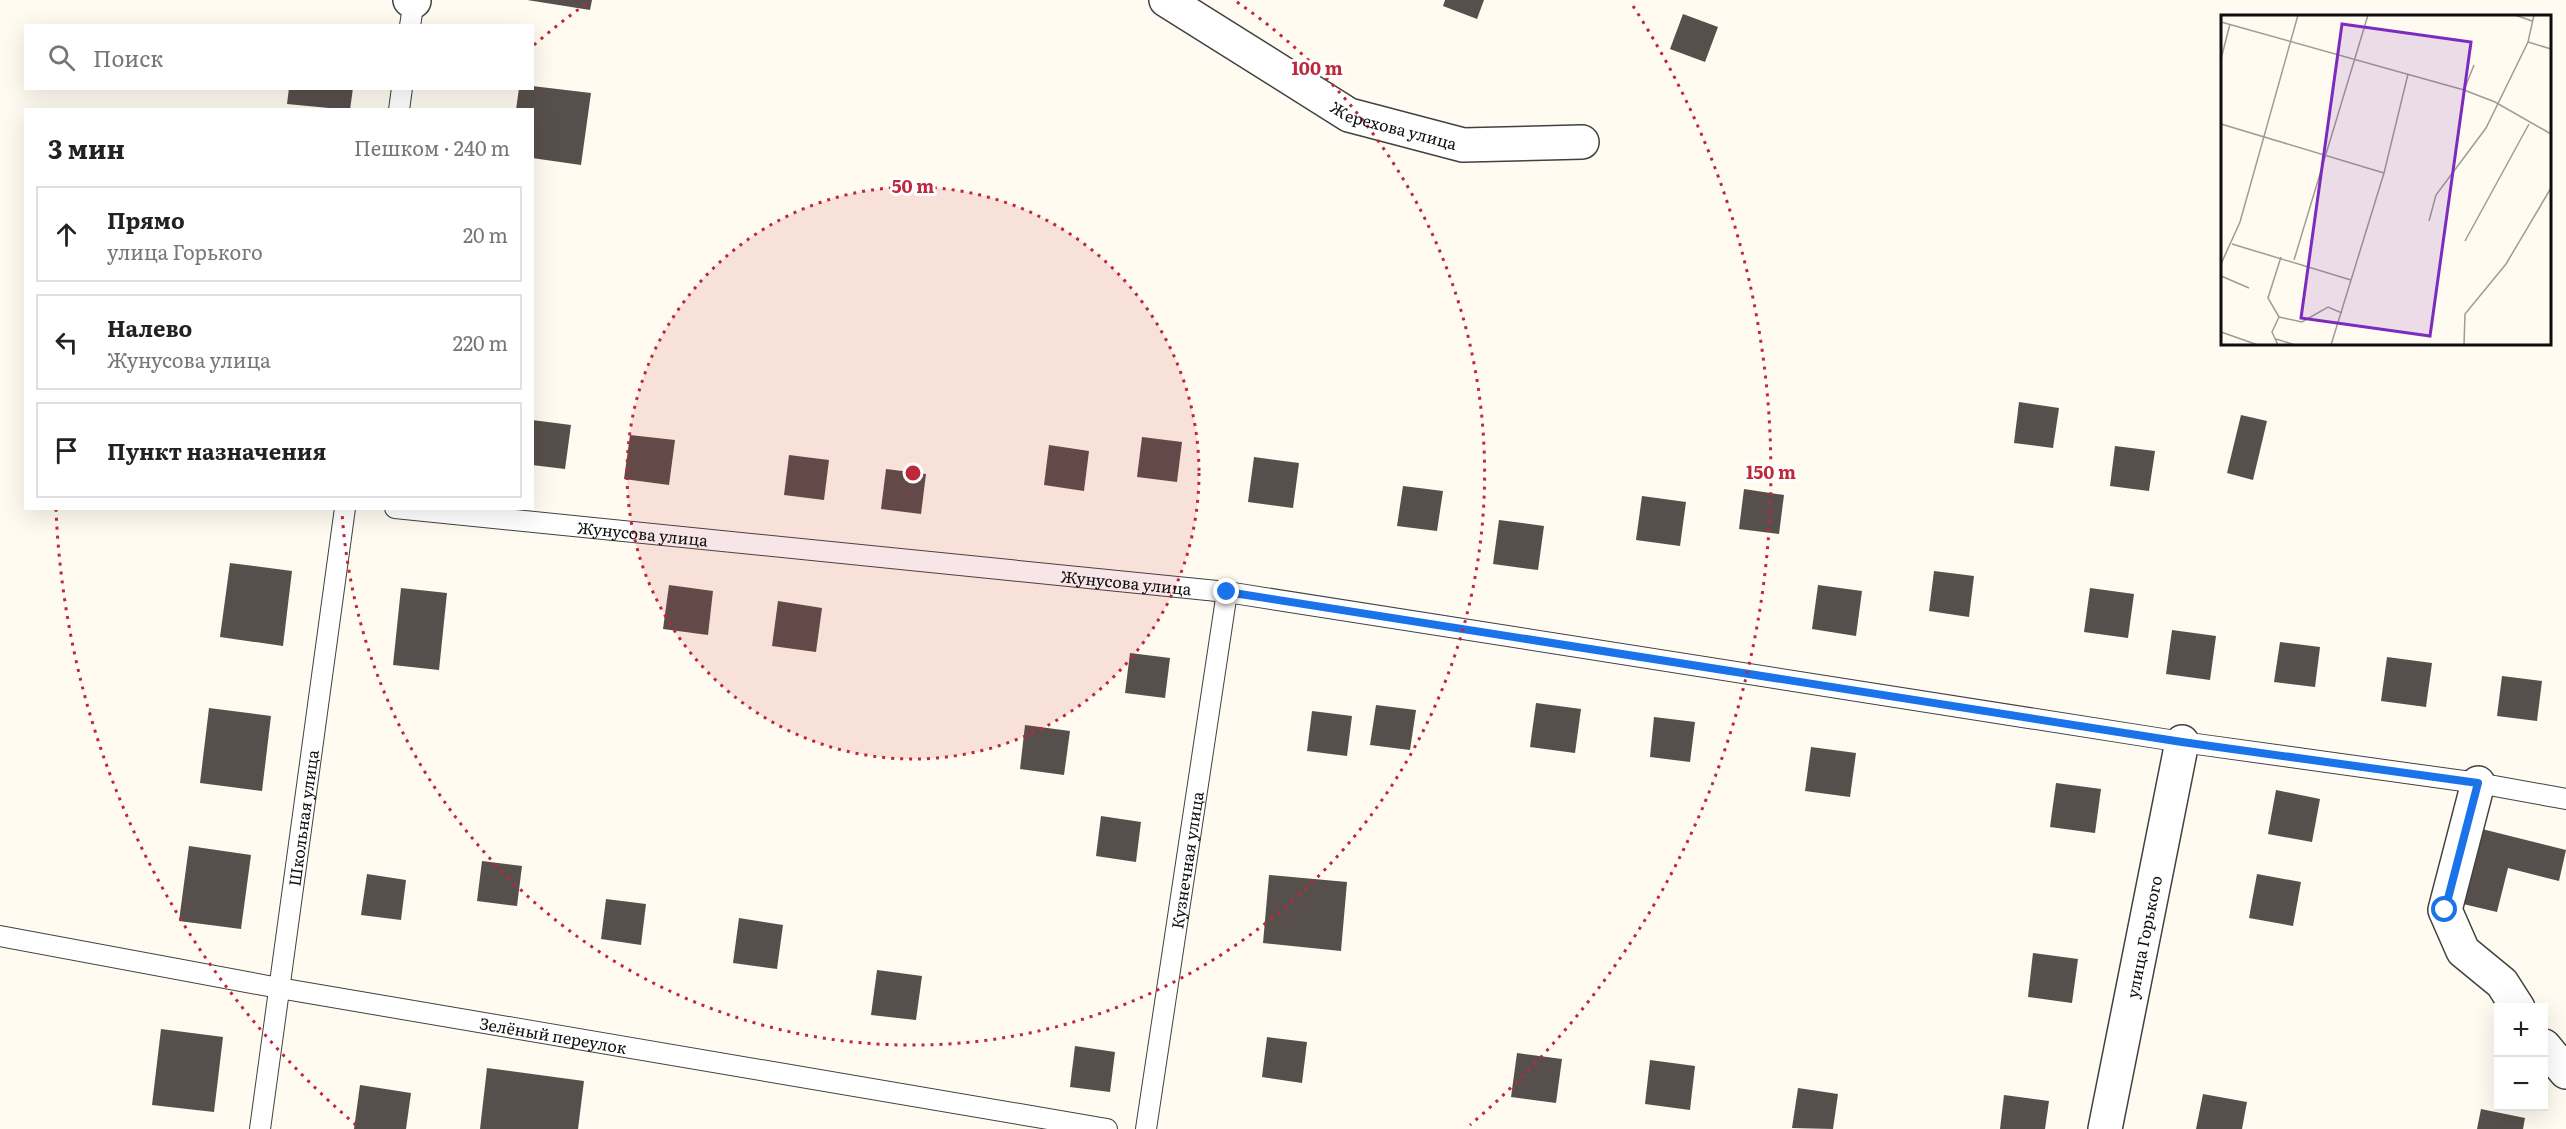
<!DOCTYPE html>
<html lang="ru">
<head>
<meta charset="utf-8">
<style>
	:root { --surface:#fff; --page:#f6f6f6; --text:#222; --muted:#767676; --line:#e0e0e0 }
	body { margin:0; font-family:Literata,serif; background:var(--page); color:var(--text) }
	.controls { position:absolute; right:18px; bottom:18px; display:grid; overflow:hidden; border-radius:0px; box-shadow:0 6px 24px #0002 }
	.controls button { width:54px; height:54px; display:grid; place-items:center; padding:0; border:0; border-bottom:2px solid var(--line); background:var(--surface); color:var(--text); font:30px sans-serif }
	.stop { position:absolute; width:18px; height:18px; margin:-14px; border:4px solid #1a73e8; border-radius:50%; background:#fff }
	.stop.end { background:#1a73e8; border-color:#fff; box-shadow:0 2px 6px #0008 }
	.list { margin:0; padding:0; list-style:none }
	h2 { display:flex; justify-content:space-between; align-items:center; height:78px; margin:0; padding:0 24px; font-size:26px }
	h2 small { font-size:20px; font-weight:400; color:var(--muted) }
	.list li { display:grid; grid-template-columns:39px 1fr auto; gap:18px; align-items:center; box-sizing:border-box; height:96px; margin:0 12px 12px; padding:0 12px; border:2px solid var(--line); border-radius:0px }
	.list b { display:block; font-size:22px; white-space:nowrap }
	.list p { margin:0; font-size:20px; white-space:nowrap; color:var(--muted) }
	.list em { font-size:20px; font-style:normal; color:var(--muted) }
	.icon { flex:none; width:33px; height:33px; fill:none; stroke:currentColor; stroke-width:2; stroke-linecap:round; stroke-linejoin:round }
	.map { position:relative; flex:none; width:2566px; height:1129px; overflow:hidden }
	.search { position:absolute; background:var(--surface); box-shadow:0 6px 24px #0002; left:24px; top:24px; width:510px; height:66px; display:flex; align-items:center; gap:15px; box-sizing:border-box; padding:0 21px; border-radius:0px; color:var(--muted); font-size:22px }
	.panel { position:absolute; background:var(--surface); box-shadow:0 6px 24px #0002; left:24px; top:108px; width:510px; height:402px; border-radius:0px }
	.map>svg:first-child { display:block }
</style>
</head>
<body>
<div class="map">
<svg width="2566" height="1129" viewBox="0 0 2566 1129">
	<rect width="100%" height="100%" fill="#fffbf0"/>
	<g fill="#574f4b">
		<path d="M527 0H592L590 10Z"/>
		<path d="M1445 0H1484L1477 19 1443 6Z"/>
		<path d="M1683 14 1718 27 1705 62 1670 49Z"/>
		<path d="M532 86 591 93 581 165 532 158V110H516L519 88H532Z"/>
		<path d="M289 88H353L350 110 287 104Z"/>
		<path d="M2019 402 2059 408 2053 448 2014 443Z"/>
		<path d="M2241 415 2267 421 2253 480 2227 473Z"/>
		<path d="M532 420 571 425 565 469 532 465Z"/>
		<path d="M630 435 675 440 669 485 624 479Z"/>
		<path d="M1142 437 1182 442 1177 482 1137 477Z"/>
		<path d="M1049 445 1089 451 1084 491 1044 485Z"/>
		<path d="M2115 446 2155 451 2149 491 2110 486Z"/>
		<path d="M789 455 829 460 824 500 784 495Z"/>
		<path d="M1254 457 1299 463 1293 508 1248 502Z"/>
		<path d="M886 469 926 474 921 514 881 509Z"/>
		<path d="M1403 486 1443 491 1437 531 1397 526Z"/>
		<path d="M1744 489 1784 495 1779 534 1739 529Z"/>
		<path d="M1642 496 1686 502 1680 546 1636 540Z"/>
		<path d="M1499 520 1544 526 1538 570 1493 564Z"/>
		<path d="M230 563 292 571 283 646 220 637Z"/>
		<path d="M1934 571 1974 576 1969 617 1929 611Z"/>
		<path d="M669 585 713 591 708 635 663 629Z"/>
		<path d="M1818 585 1862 591 1856 636 1812 629Z"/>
		<path d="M401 588 447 593 439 670 393 665Z"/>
		<path d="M2090 588 2134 594 2128 638 2084 632Z"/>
		<path d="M778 601 822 608 816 652 772 646Z"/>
		<path d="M2172 630 2216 636 2210 680 2166 674Z"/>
		<path d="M2280 642 2320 647 2315 687 2274 682Z"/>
		<path d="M1130 653 1170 658 1165 698 1125 693Z"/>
		<path d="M2387 657 2432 663 2426 707 2381 701Z"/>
		<path d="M2502 676 2542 681 2537 721 2497 716Z"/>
		<path d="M1536 703 1581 709 1575 753 1530 747Z"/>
		<path d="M1376 705 1416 710 1410 750 1370 745Z"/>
		<path d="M209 708 271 716 262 791 200 783Z"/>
		<path d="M1312 711 1352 716 1347 756 1307 751Z"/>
		<path d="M1654 717 1695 722 1690 762 1650 757Z"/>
		<path d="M1025 725 1070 731 1064 775 1020 769Z"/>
		<path d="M1811 747 1856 753 1850 797 1805 791Z"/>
		<path d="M2056 783 2101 789 2095 833 2050 827Z"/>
		<path d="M2276 790 2320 799 2312 842 2268 834Z"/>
		<path d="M1101 816 1141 822 1136 862 1096 856Z"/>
		<path d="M2478 828 2566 850 2559 881 2508 868 2497 912 2459 903Z"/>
		<path d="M189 846 251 855 241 929 179 921Z"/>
		<path d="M482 861 522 866 517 906 477 901Z"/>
		<path d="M367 874 406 880 401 920 361 915Z"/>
		<path d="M2257 874 2301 882 2293 926 2249 918Z"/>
		<path d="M1269 875 1347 882 1341 951 1263 943Z"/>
		<path d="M606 899 646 904 641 945 601 939Z"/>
		<path d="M739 918 783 925 777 969 733 963Z"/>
		<path d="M2033 953 2078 959 2072 1003 2028 997Z"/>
		<path d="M877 970 922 976 916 1020 871 1015Z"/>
		<path d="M161 1029 223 1037 214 1112 152 1105Z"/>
		<path d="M1267 1037 1307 1042 1302 1083 1262 1077Z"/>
		<path d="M1075 1046 1115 1052 1110 1092 1070 1087Z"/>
		<path d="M1517 1053 1562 1059 1556 1103 1511 1097Z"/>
		<path d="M1650 1060 1695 1066 1690 1110 1645 1104Z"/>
		<path d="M487 1068 584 1081 578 1129H480Z"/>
		<path d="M360 1085 411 1093 406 1129H354Z"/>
		<path d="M1798 1088 1838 1094 1833 1129 1792 1128Z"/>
		<path d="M2203 1094 2247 1102 2242 1129H2196Z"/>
		<path d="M2004 1095 2049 1101 2045 1129H2000Z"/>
		<path d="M2481 1109 2525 1118 2523 1129H2477Z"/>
	</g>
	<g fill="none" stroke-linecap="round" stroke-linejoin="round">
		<g stroke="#414141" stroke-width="22">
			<g id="lane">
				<path d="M410 26 414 0"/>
				<path d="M399 110 402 88"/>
				<path id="s1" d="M395 508 1227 592 2182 742 2478 783 2566 799"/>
				<path id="s2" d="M0 936 279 988 1107 1129"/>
				<path id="s3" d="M260 1129 345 508"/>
				<path id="s4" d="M1146 1129 1227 592"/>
			</g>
		</g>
		<g stroke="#414141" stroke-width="36">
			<g id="street">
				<path d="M410 0 414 1"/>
				<path id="s5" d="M1166 0 1349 115 1463 145 1582 142"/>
				<path d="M2478 783 2445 910 2463 951 2502 983 2518 1008"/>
				<path d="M2544 1046 2566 1072"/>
				<path id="s6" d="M2105 1129 2182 742"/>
			</g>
		</g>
		<use href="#lane" stroke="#fff" stroke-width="20"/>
		<use href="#street" stroke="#fff" stroke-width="33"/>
	</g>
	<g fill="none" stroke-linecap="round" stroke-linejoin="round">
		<path stroke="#1a73e8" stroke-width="8" d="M1227 592 2182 742 2478 783 2445 910"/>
	</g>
	<circle cx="913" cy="473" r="286" fill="#bd283b" fill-opacity=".12"/>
	<g fill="none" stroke="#bd283b" stroke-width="3" stroke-dasharray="3 6">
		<circle cx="913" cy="473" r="286"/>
		<path d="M534 45A572 572 0 0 1 589 2M1237 2A572 572 0 1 1 342 513"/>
		<path d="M356 1125A858 858 0 0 1 56 510M1633 6A858 858 0 0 1 1470 1125"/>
	</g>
	<g text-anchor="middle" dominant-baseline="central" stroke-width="6" stroke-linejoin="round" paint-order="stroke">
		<g font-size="16" fill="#0e0e0e" stroke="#fff">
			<text stroke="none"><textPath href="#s5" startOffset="262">Жерехова улица</textPath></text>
			<text stroke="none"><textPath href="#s1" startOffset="249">Жунусова улица</textPath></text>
			<text stroke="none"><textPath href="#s1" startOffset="735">Жунусова улица</textPath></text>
			<text stroke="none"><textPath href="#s3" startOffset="314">Школьная улица</textPath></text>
			<text stroke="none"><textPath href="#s4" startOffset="272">Кузнечная улица</textPath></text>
			<text stroke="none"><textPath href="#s6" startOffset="196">улица Горького</textPath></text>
			<text stroke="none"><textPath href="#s2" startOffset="562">Зелёный переулок</textPath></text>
		</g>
	</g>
	<g transform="translate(2221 15)">
		<rect width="330" height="330" fill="#fffbf0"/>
		<path fill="none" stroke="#9f9c96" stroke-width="1.5" d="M294 0 311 6M0 7 243 75 274 87 330 119M307 27 330 34M0 44 9 9M243 75 253 50M0 109 163 158M208 206 215 180 265 113 307 27 313 0M244 226 308 109M11 229 130 265M60 242 47 283 58 302 81 307 107 292 121 298M73 245 147 0M0 249 19 207 77 0M0 261 28 273M0 317 37 330M55 324 74 330M57 330 51 317 58 302M110 330 163 158 187 59M243 330 244 299 285 249 330 173"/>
		<path fill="#7b2cbf" fill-opacity="0.15" stroke="#7b2cbf" stroke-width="3" d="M121 9 250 27 209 321 80 303Z"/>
		<rect width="330" height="330" fill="none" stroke="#0e0e0e" stroke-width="3"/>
	</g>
	<circle cx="913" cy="473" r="9" fill="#bd283b" stroke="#fff" stroke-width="3"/>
	<g font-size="18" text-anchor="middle" font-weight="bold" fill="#bd283b" stroke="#fff" stroke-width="6" stroke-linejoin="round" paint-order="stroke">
		<text x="1317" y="75">100 m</text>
		<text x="913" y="193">50 m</text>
		<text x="1771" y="479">150 m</text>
	</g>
</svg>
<div class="controls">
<button>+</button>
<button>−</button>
</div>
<div class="stop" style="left:2445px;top:910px"></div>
<div class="stop end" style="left:1227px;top:592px"></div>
<div class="search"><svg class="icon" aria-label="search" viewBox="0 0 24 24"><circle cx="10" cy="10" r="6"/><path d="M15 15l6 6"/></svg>Поиск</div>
<section class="panel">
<h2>3 мин<small>Пешком · 240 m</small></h2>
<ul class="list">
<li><svg class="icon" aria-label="ahead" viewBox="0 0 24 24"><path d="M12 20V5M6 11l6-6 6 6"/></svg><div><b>Прямо</b><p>улица Горького</p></div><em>20 m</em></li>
<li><svg class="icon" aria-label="left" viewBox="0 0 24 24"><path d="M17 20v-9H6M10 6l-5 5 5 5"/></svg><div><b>Налево</b><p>Жунусова улица</p></div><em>220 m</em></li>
<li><svg class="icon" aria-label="arrive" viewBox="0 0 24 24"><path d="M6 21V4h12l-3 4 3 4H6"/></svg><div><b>Пункт назначения</b></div></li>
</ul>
</section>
</div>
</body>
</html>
